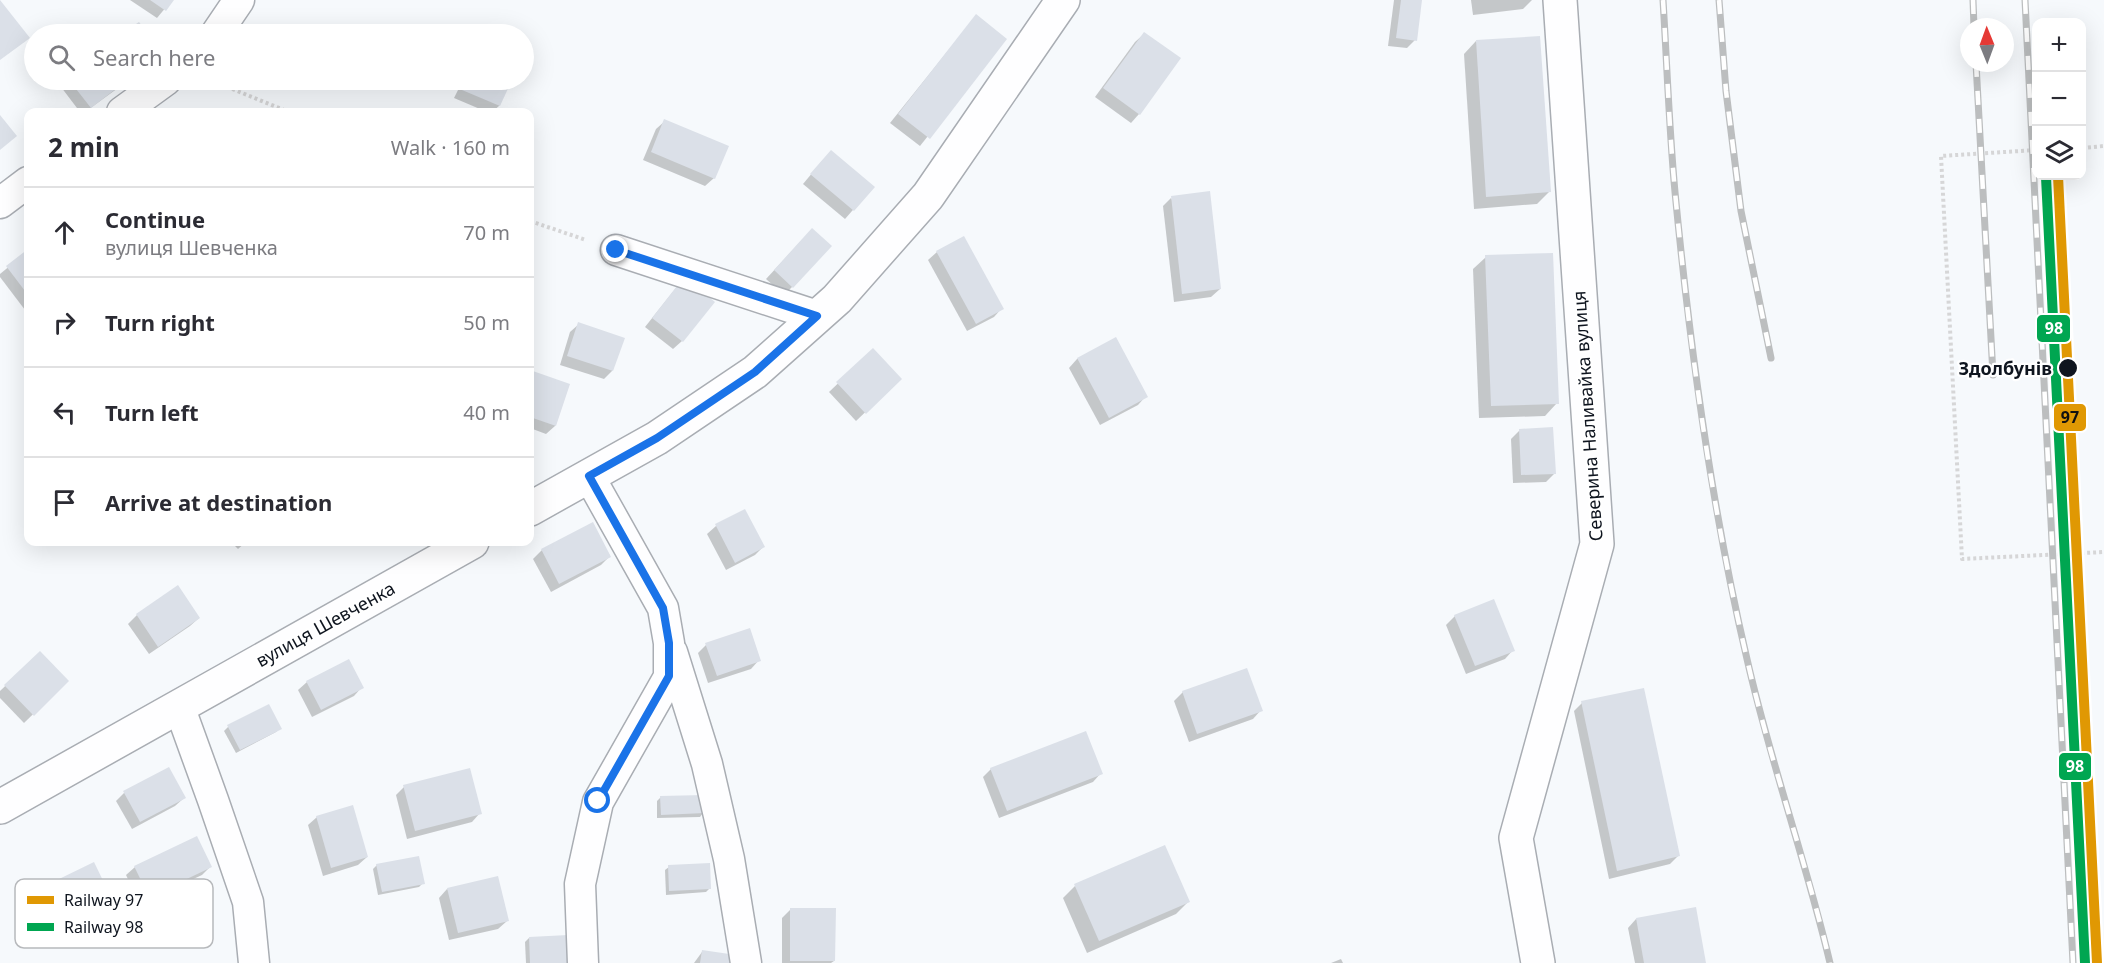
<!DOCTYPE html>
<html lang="en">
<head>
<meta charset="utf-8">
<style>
	:root { --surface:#fff; --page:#f7f7f7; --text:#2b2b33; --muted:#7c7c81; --line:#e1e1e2 }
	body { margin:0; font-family:"Noto Sans",sans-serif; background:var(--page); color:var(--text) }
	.controls { position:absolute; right:18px; top:18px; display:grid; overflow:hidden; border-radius:12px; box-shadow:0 6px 24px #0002 }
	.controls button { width:54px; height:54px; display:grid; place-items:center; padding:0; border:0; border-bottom:2px solid var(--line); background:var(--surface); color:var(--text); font:30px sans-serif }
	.compass { position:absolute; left:1960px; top:18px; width:54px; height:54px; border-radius:50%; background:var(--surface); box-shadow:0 6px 24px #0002; rotate:359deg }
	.stop { position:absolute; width:18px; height:18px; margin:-14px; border:4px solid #1a73e8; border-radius:50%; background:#fff }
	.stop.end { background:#1a73e8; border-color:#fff; box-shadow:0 2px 6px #0008 }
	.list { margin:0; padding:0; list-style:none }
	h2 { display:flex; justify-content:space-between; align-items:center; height:78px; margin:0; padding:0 24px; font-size:26px }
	h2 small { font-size:20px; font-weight:400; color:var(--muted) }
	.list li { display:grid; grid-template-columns:39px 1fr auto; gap:18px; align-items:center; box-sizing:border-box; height:90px; padding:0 24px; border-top:2px solid var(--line) }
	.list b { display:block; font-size:22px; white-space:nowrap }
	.list p { margin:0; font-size:20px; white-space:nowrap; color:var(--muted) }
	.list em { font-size:20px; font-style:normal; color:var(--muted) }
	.icon { flex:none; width:33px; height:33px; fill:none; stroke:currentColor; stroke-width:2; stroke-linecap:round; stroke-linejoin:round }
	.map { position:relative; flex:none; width:2104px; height:963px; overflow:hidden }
	.search { position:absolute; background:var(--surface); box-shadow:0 6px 24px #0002; left:24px; top:24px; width:510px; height:66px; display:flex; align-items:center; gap:15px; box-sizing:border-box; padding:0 21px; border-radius:33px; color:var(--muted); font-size:22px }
	.panel { position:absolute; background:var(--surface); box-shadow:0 6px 24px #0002; left:24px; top:108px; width:510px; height:438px; border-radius:12px }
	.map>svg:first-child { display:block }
</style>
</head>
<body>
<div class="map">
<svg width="2104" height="963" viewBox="0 0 2104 963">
	<rect width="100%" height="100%" fill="#f6f9fc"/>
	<g fill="#0003">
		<path d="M130 0H172L157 18Z"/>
		<path d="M1394 0H1420L1415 40 1407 48 1388 46Z"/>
		<path d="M1471 0H1532L1523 9 1473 15Z"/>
		<path d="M976 16 1005 39 920 146 890 123Z"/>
		<path d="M1144 34 1139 114 1131 123 1095 97 1135 42Z"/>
		<path d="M1476 41 1549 192 1537 204 1474 209 1464 54Z"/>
		<path d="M62 80H132L119 89 118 88 85 112H80L58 83Z"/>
		<path d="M463 80H510L499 106 492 112H487L454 98Z"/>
		<path d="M665 121 714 178 705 186 643 160 656 129Z"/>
		<path d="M823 160 873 187 845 219 803 184Z"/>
		<path d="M1171 198 1220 289 1211 297 1174 302 1163 206Z"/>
		<path d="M803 239 792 287 784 295 766 279Z"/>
		<path d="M28 251V308L25 310 0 277V274Z"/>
		<path d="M937 252 1002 308 994 317 967 331 928 260Z"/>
		<path d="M1486 257 1557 403 1545 416 1479 418 1473 269Z"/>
		<path d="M676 288 682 341 673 349 645 327Z"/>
		<path d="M579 324 623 339 612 371 604 379 560 365 570 332Z"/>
		<path d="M1115 339 1146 396 1138 405 1100 425 1069 368 1077 359Z"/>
		<path d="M873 350 900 379 856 421 829 392Z"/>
		<path d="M530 371 568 385 555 426 546 434 530 428Z"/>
		<path d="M1520 430 1554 474 1546 482 1513 483 1511 439Z"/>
		<path d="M745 511 763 547 755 555 726 570 707 534 716 526Z"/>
		<path d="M592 524 610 556 601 565 551 592 533 559 542 550Z"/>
		<path d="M231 542H246L238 549Z"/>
		<path d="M178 587 199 618 190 626 149 654 128 624 137 615Z"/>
		<path d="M1455 616 1513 650 1505 659 1466 674 1446 625Z"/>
		<path d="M706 645 759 660 751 669 708 683 698 653Z"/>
		<path d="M40 653 67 681 24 723 0 698V691Z"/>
		<path d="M307 682 362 687 354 696 312 717 298 690Z"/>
		<path d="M1183 692 1261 710 1253 719 1189 742 1174 701Z"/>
		<path d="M1582 703 1679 855 1670 864 1609 879 1574 711Z"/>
		<path d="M228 727 280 728 276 732 236 753 224 731Z"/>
		<path d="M991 769 1101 773 1093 782 999 818 983 777Z"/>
		<path d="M404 787 480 813 472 822 407 839 396 795Z"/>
		<path d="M124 793 184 798 175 806 132 829 116 801Z"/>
		<path d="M661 797 703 813 700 817 657 818V801Z"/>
		<path d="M317 817 367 857 358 865 323 876 308 825Z"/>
		<path d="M377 865 423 883 419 887 378 895 373 869Z"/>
		<path d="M135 867H210L202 875 140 904 126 875Z"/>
		<path d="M669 867 710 888 706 892 666 895 665 870Z"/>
		<path d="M1075 886 1188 902 1176 914 1087 953 1063 898Z"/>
		<path d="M447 889 507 921 498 929 449 940 439 898Z"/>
		<path d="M791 909 834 961 831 963H782V918Z"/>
		<path d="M1636 919 1705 963H1635L1628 928Z"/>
		<path d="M529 938 568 963H526L525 942Z"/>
		<path d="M702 952 733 963H694Z"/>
		<path d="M1341 959 1343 963H1331Z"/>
	</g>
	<g fill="#dbe0e8">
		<path d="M0 0 30 38 0 60Z"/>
		<path d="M150 0H174L166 11Z"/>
		<path d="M1401 0H1422L1417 41 1396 38Z"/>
		<path d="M976 14 1007 39 930 139 898 114Z"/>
		<path d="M139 22 148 34H121Z"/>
		<path d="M1144 32 1181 58 1140 115 1103 88Z"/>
		<path d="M1540 36 1551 192 1486 197 1476 40Z"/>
		<path d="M69 80H125L126 81 91 108Z"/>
		<path d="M466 80H512L500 106 462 90Z"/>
		<path d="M0 115 17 136 0 150Z"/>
		<path d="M664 119 729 146 715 179 651 152Z"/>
		<path d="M831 150 875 187 854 211 810 174Z"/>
		<path d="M1210 191 1221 289 1182 294 1171 196Z"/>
		<path d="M812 228 832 246 793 288 774 270Z"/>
		<path d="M964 236 1004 309 976 324 936 251Z"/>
		<path d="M28 249V295L6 266Z"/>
		<path d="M1553 253 1559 404 1491 406 1485 255Z"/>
		<path d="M684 277 715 302 683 342 652 318Z"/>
		<path d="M578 322 625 338 613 371 567 356Z"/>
		<path d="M1116 337 1148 397 1109 418 1077 358Z"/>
		<path d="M873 348 902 379 866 414 836 382Z"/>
		<path d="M530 370 570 384 556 426 530 417Z"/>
		<path d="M1553 427 1556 474 1521 475 1519 429Z"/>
		<path d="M745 509 765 547 735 563 715 524Z"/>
		<path d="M593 522 611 557 559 584 541 549Z"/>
		<path d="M178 585 200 618 158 647 136 614Z"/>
		<path d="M1494 599 1515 651 1475 666 1454 615Z"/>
		<path d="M750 628 761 661 717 676 705 643Z"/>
		<path d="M40 651 69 681 34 716 4 685Z"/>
		<path d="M349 659 364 688 321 710 306 681Z"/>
		<path d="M1247 668 1263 711 1197 734 1182 691Z"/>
		<path d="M1644 688 1680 856 1617 871 1581 701Z"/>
		<path d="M269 704 282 729 240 750 227 725Z"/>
		<path d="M1086 731 1103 774 1007 811 990 768Z"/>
		<path d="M169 767 186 798 140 822 123 791Z"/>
		<path d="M470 768 482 814 415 831 403 785Z"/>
		<path d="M704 795 705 813 661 815 660 796Z"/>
		<path d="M353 805 368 857 331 868 316 816Z"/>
		<path d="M197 836 212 867 149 897 134 866Z"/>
		<path d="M1165 845 1190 902 1099 941 1074 884Z"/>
		<path d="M419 856 425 884 382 892 376 864Z"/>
		<path d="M94 862 109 893 73 911 57 880Z"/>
		<path d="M710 863 711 889 669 891 668 865Z"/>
		<path d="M498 876 509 921 458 933 447 888Z"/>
		<path d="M1696 907 1706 963H1644L1636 918Z"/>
		<path d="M790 908H836L835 961H790Z"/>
		<path d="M568 935 569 963H530L529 937Z"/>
		<path d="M702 950 736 955 735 963H700Z"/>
	</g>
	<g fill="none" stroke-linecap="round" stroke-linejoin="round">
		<g stroke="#a9adb3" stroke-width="33">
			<g id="minor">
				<path d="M216 34 239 0"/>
				<path d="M122 112 166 80"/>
				<path d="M0 203 28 182"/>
				<path d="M616 250 817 316"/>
				<path d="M672 652 707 764 729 859 746 963"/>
				<path d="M179 706 213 800 248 902 254 963"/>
				<path d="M583 963 580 884 598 802 669 677V643L663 608 589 476"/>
			</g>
		</g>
		<g stroke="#a9adb3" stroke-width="36">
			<g id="secondary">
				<path d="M530 509 657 438 755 372 837 299 928 196 1063 0"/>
				<path d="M0 807 472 542"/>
				<path d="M1538 963 1516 838 1597 544 1560 0"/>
			</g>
		</g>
		<g stroke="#d6d6d7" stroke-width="4" stroke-dasharray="3 3" stroke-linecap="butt">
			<path d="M210 80 289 112"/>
			<path d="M2082 148 2104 146"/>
			<path d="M2036 150 1941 156 1962 559 2104 552"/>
			<path d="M530 221 586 240"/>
		</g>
		<use href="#minor" stroke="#fefeff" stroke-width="30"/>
		<use href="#secondary" stroke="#fefeff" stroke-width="33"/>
		<g stroke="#bcbebf" stroke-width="7">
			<g id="rail">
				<path d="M1663 0C1667 64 1669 128 1675 192 1690 349 1711 506 1747 659 1770 761 1806 861 1830 963"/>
				<path d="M1719 0 1726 91 1741 211 1771 358"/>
				<path d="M1973 0 1974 27"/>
				<path d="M2025 0 2073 963"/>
				<path d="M1976 63 1993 375"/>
			</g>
		</g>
		<use href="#rail" stroke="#fff" stroke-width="4.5" stroke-dasharray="14" stroke-linecap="butt"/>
		<g stroke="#fff" stroke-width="15">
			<path id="rail-1" d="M2058 176 2097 963"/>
		</g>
		<g stroke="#fff" stroke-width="15">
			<path id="rail-2" d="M2046 177 2085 963"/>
		</g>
		<use href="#rail-1" stroke="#e09803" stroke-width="10"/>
		<use href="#rail-2" stroke="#00a651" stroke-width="10"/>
	</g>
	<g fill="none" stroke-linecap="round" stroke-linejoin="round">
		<path stroke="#1a73e8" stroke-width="8" d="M598 801 669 676V643L663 608 589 476 657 438 755 372 817 316 616 250"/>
	</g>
	<circle fill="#0f151f" stroke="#fff" stroke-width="2" cx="2068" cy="368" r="10"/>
	<g text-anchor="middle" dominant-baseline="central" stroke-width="4.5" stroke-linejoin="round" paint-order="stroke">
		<g font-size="18" font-weight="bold" fill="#0f151f" stroke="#fff" text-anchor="end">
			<text x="2052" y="368">Здолбунів</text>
		</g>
		<g font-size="18" fill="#0f151f" stroke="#fff">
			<text transform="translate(1587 416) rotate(-94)">Северина Наливайка вулиця</text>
			<text transform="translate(325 624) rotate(-29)">вулиця Шевченка</text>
		</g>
	</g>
	<rect x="15" y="879" width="198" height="69" rx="9" fill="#fff" stroke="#b7b9bc" stroke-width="1.5"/>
	<rect x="27" y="896" width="27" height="8" fill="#e09803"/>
	<rect x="27" y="923" width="27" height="8" fill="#00a651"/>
	<g font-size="16" fill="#0f151f">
		<text x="64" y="906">Railway 97</text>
		<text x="64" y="933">Railway 98</text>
	</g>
	<g stroke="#fff" stroke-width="2">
		<rect x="2036" y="314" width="35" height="29" rx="6" fill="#00a651"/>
		<rect x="2053" y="403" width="34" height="29" rx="6" fill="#e09803"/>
		<rect x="2058" y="752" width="34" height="29" rx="6" fill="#00a651"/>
	</g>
	<g font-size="16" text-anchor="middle" font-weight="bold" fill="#fff">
		<text x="2054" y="334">98</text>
		<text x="2075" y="772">98</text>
	</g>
	<g font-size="16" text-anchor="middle" font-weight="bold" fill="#111">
		<text x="2070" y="423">97</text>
	</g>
</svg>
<div class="controls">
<button>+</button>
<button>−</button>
<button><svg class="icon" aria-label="layers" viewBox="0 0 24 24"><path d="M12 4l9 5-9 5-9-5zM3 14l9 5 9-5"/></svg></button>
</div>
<svg class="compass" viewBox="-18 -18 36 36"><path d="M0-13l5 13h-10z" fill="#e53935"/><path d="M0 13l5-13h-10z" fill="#7c7c81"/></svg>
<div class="stop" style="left:598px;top:801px"></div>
<div class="stop end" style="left:616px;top:250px"></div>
<div class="search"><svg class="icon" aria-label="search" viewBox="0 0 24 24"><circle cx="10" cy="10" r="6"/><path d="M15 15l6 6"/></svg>Search here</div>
<section class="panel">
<h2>2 min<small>Walk · 160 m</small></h2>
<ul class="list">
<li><svg class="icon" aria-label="ahead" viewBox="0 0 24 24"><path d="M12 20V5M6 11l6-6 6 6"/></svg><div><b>Continue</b><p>вулиця Шевченка</p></div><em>70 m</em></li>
<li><svg class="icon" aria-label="right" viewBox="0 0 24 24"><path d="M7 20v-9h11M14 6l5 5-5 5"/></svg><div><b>Turn right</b></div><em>50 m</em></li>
<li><svg class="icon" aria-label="left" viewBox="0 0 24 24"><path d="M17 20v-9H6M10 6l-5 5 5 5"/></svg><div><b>Turn left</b></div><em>40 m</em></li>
<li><svg class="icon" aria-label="arrive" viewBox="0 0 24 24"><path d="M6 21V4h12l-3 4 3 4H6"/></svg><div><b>Arrive at destination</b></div></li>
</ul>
</section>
</div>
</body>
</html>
